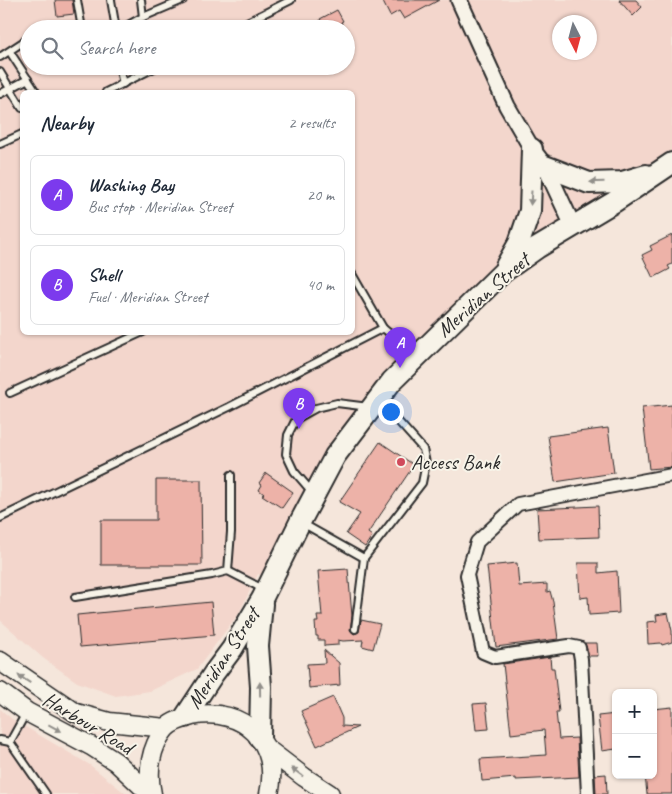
<!DOCTYPE html>
<html lang="en">
<head>
<meta charset="utf-8">
<style>
	:root { --surface:#fff; --page:#f2f2f3; --text:#1f2937; --muted:#747a83; --line:#e0e1e3; --accent:#7c3aed }
	body { margin:0; font-family:Caveat,sans-serif; background:var(--page); color:var(--text) }
	.controls { position:absolute; right:15px; bottom:15px; display:grid; overflow:hidden; border-radius:8px; box-shadow:0 1px 4px #0004 }
	.controls button { width:45px; height:45px; display:grid; place-items:center; padding:0; border:0; border-bottom:1px solid var(--line); background:var(--surface); color:var(--text); font:25px sans-serif }
	.compass { position:absolute; left:552px; top:15px; width:45px; height:45px; border-radius:50%; background:var(--surface); box-shadow:0 1px 4px #0004; rotate:174deg }
	.you { position:absolute; left:390px; top:411px; width:18px; height:18px; margin:-12px; border:4px solid #fff; border-radius:50%; background:#1a73e8; box-shadow:0 0 0 8px #1a73e833 }
	.badge { display:grid; place-items:center; width:32px; height:32px; border-radius:50%; background:var(--accent); color:#fff; font-size:16px; font-weight:700 }
	.pin { position:absolute; translate:-50% -41px; filter:drop-shadow(0 1px 2px #0008) }
	.pin::after { content:''; position:absolute; top:26px; width:18px; height:15px; background:inherit; clip-path:polygon(0 0,100% 0,50% 100%) }
	.list { margin:0; padding:0; list-style:none }
	h2 { display:flex; justify-content:space-between; align-items:center; height:65px; margin:0; padding:0 20px; font-size:21px }
	h2 small { font-size:16px; font-weight:400; color:var(--muted) }
	.list li { display:grid; grid-template-columns:32px 1fr auto; gap:15px; align-items:center; box-sizing:border-box; height:80px; margin:0 10px 10px; padding:0 10px; border:1px solid var(--line); border-radius:8px }
	.list b { display:block; font-size:19px; white-space:nowrap }
	.list p { margin:0; font-size:16px; white-space:nowrap; color:var(--muted) }
	.list em { font-size:16px; font-style:normal; color:var(--muted) }
	.icon { flex:none; width:28px; height:28px; fill:none; stroke:currentColor; stroke-width:2; stroke-linecap:round; stroke-linejoin:round }
	.map { position:relative; flex:none; width:672px; height:794px; overflow:hidden }
	.search { position:absolute; background:var(--surface); box-shadow:0 1px 4px #0004; left:20px; top:20px; width:335px; height:55px; display:flex; align-items:center; gap:12px; box-sizing:border-box; padding:0 18px; border-radius:28px; color:var(--muted); font-size:19px }
	.panel { position:absolute; background:var(--surface); box-shadow:0 1px 4px #0004; left:20px; top:90px; width:335px; height:245px; border-radius:8px }
	.map>svg:first-child { display:block }
</style>
</head>
<body>
<div class="map">
<svg width="672" height="794" viewBox="0 0 672 794">
	<rect width="100%" height="100%" fill="#f5e6db"/>
	<filter id="ink" filterUnits="userSpaceOnUse"><feTurbulence type="fractalNoise" baseFrequency=".02" numOctaves="2"/><feDisplacementMap in="SourceGraphic" scale="10" xChannelSelector="R" yChannelSelector="G"/><feConvolveMatrix kernelMatrix="1 2 1 2 8 2 1 2 1" color-interpolation-filters="sRGB"/></filter>
	<g filter="url(#ink)">
		<g fill="#f3d6cc" fill-rule="evenodd">
			<path d="M0 0H672V165L503 279 406 371 353 437 275 581 258 574 239 613 197 669 150 691 116 696 77 682 43 658 0 620ZM560 22H590V52H560ZM29 29H346V66H29ZM22 92H352V332H22Z"/>
			<path d="M0 709 12 719 90 765 126 794H0Z"/>
		</g>
		<g fill="#edb2a8" stroke="#2b2b2b">
			<path d="M55 0H72L74 14 57 16Z"/>
			<path d="M382 0H439L404 19 399 11 390 16Z"/>
			<path d="M619 0H636L642 7 633 16Z"/>
			<path d="M337 10 343 21 341 22 345 29H326L320 19Z"/>
			<path d="M672 235V264L668 266 670 269 653 278 642 255 652 250 650 246Z"/>
			<path d="M672 405V467L649 469 642 408Z"/>
			<path d="M608 428 614 473 555 482 548 436Z"/>
			<path d="M380 442 414 465 368 533 372 536 365 547 346 534 360 514 339 502Z"/>
			<path d="M266 473 293 492 282 508 262 495 264 494 259 490 262 485 259 483Z"/>
			<path d="M156 480H201L202 565H101V520H156Z"/>
			<path d="M598 506 599 537 539 539 537 509Z"/>
			<path d="M517 563 519 586 547 584V592L550 591 553 602 558 639 496 647 487 566Z"/>
			<path d="M578 563H598V573L617 571 619 613 589 615 588 597 580 598Z"/>
			<path d="M348 569 352 616 350 630 354 634 359 632 361 620 380 624 373 649 362 646 363 640 343 641 338 640V645L324 646V640H318V636H316L315 622H318L317 616H322L318 571Z"/>
			<path d="M211 602 214 635 80 647 77 615Z"/>
			<path d="M668 613 672 631V642L662 645 661 643 648 644 647 622 657 621 656 615Z"/>
			<path d="M585 643H597L598 656H589Z"/>
			<path d="M324 650 339 663 340 685 309 688 307 664 325 663Z"/>
			<path d="M550 657 551 668H554L559 712H556L559 739 577 738 579 777 516 780V778L482 781 480 759 546 755 544 730 511 734 503 664Z"/>
			<path d="M333 697 342 718V726L358 727 317 746 301 711Z"/>
			<path d="M486 703 489 729 476 730 473 704Z"/>
			<path d="M672 707V794H647L645 775H653V709Z"/>
			<path d="M616 714V749L602 751 598 716Z"/>
			<path d="M606 774 607 794H596L595 775Z"/>
		</g>
		<g fill="none" stroke-linecap="round" stroke-linejoin="round">
			<g stroke="#2b2b2b" stroke-width="10">
				<g id="service">
					<path d="M77 0 82 29"/>
					<path d="M111 0 116 29"/>
					<path d="M143 17 183 0"/>
					<path d="M121 29 143 17 141 0"/>
					<path d="M233 29 291 0"/>
					<path d="M10 52 36 92"/>
					<path d="M0 57 29 38"/>
					<path d="M119 66 123 84"/>
					<path d="M0 72 22 108"/>
					<path d="M106 92 158 66"/>
					<path d="M0 94 28 79"/>
					<path d="M0 144 22 134"/>
					<path d="M352 274 383 328"/>
					<path d="M10 393 143 332"/>
					<path d="M312 492 294 471 286 454 288 435 296 419 316 408 337 403 369 407"/>
					<path d="M0 518 229 407 383 328 416 355"/>
					<path d="M302 523 364 558"/>
					<path d="M228 571 265 590"/>
					<path d="M75 597 212 575 228 571 231 532V475"/>
					<path d="M355 629 364 558 422 483 426 463 423 449 381 402"/>
					<path d="M26 713 10 742 46 794"/>
					<path d="M0 740 10 742"/>
				</g>
			</g>
			<g stroke="#2b2b2b" stroke-width="16">
				<path id="minor" d="M588 794 581 659 579 648 569 646 495 657 483 652 467 575 477 542 518 504 672 475"/>
			</g>
			<g stroke="#2b2b2b" stroke-width="19">
				<path id="tertiary" d="M459 0 507 106 532 149 545 166 573 226"/>
			</g>
			<g stroke="#2b2b2b" stroke-width="21">
				<g id="secondary">
					<path d="M0 661 76 713 109 722 166 728"/>
					<path d="M0 692 27 712 91 746 116 762 150 794"/>
					<path d="M266 748 304 777 330 794"/>
					<path d="M152 794C147 772 150 748 165 729 171 722 184 718 192 716 244 706 281 743 269 794"/>
				</g>
			</g>
			<g stroke="#2b2b2b" stroke-width="24">
				<g id="primary">
					<path d="M545 166 589 183 622 182 646 175"/>
					<path d="M506 266 519 243 530 211 532 149"/>
					<path d="M185 717 214 673 232 649 262 599 300 522 335 456 392 381 503 272 537 248 614 202 672 163"/>
					<path d="M260 738 261 687 258 646 262 604"/>
				</g>
			</g>
			<use href="#service" stroke="#f7f3e8" stroke-width="6"/>
			<use href="#minor" stroke="#f7f3e8" stroke-width="12"/>
			<use href="#tertiary" stroke="#f7f3e8" stroke-width="15"/>
			<use href="#secondary" stroke="#f7f3e8" stroke-width="18"/>
			<use href="#primary" stroke="#f7f3e8" stroke-width="20"/>
		</g>
		<defs><path id="oneway-solid" d="M-6-.8H1V-3.2L6.5 0L1 3.2V.8H-6Z" transform="scale(1.25)"/></defs>
		<g fill="#918f8a">
			<use href="#oneway-solid" transform="translate(597 182) rotate(179)"/>
			<use href="#oneway-solid" transform="translate(531 198) rotate(94)"/>
			<use href="#oneway-solid" transform="translate(24 679) rotate(-147)"/>
			<use href="#oneway-solid" transform="translate(260 689) rotate(-91)"/>
			<use href="#oneway-solid" transform="translate(55 728) rotate(28)"/>
			<use href="#oneway-solid" transform="translate(297 772) rotate(-144)"/>
		</g>
	</g>
	<circle fill="#d1495b" stroke="#f7f3e8" stroke-width="2" cx="401" cy="462" r="5"/>
	<g text-anchor="middle" dominant-baseline="central" stroke-width="4" stroke-linejoin="round" paint-order="stroke">
		<g font-size="21" fill="#2b2b2b" stroke="#f7f3e8">
			<text transform="translate(483 295) rotate(-41)">Meridian Street</text>
			<text transform="translate(223 658) rotate(-57)">Meridian Street</text>
			<text transform="translate(88 723) rotate(31)">Harbour Road</text>
		</g>
		<g font-size="21" fill="#2b2b2b" stroke="#f7f3e8" text-anchor="start">
			<text x="411" y="462">Access Bank</text>
		</g>
	</g>
</svg>
<div class="controls">
<button>+</button>
<button>−</button>
</div>
<svg class="compass" viewBox="-18 -18 36 36"><path d="M0-13l5 13h-10z" fill="#e53935"/><path d="M0 13l5-13h-10z" fill="#747a83"/></svg>
<div class="you"></div>
<div class="pin badge" style="left:400px;top:368px">A</div>
<div class="pin badge" style="left:299px;top:429px">B</div>
<div class="search"><svg class="icon" aria-label="search" viewBox="0 0 24 24"><circle cx="10" cy="10" r="6"/><path d="M15 15l6 6"/></svg>Search here</div>
<section class="panel">
<h2>Nearby<small>2 results</small></h2>
<ul class="list">
<li><span class="badge">A</span><div><b>Washing Bay</b><p>Bus stop · Meridian Street</p></div><em>20 m</em></li>
<li><span class="badge">B</span><div><b>Shell</b><p>Fuel · Meridian Street</p></div><em>40 m</em></li>
</ul>
</section>
</div>
</body>
</html>
